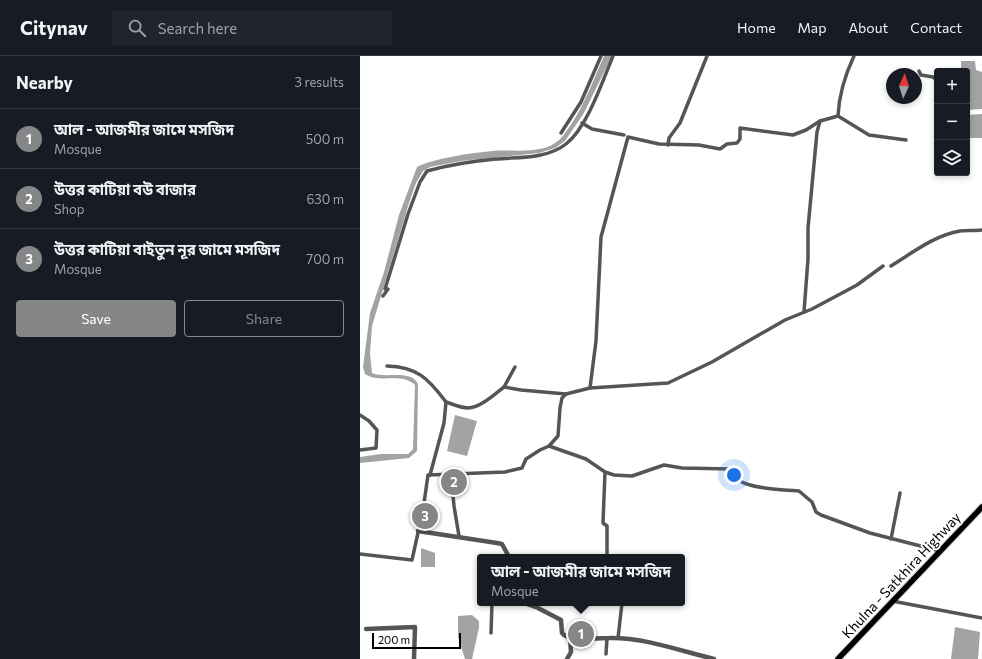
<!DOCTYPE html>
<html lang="en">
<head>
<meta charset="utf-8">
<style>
	:root { --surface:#171b24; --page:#20242c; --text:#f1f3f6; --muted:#9ea1a6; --line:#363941; --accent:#858687 }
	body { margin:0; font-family:Commissioner,"Noto Sans Bengali",sans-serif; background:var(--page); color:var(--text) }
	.controls { position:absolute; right:12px; top:12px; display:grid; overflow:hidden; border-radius:4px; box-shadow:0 2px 6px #0003 }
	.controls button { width:36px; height:36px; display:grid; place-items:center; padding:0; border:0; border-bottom:1px solid var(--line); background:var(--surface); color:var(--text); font:20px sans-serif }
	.compass { position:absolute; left:526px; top:12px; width:36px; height:36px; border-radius:50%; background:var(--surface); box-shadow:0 2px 6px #0003; rotate:4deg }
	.scale { position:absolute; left:12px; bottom:10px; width:89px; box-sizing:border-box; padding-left:4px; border:2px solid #000; border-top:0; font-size:11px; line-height:14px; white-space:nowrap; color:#000; -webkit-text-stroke:3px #fff; paint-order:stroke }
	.you { position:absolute; left:374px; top:419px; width:14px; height:14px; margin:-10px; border:3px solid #fff; border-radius:50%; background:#1a73e8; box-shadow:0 0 0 6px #1a73e833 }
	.badge { display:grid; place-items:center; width:26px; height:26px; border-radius:50%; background:var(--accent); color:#fff; font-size:13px; font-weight:700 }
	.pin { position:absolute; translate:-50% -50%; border:2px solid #fff; box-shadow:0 1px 4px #0006 }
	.popup { position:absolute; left:117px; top:498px; width:208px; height:52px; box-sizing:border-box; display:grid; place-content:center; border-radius:4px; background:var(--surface); filter:drop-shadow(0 1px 3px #0005); font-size:13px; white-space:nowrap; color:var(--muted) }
	.popup b { font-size:15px; color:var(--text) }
	.popup::after { content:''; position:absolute; left:50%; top:100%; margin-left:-8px; border:8px solid transparent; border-top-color:var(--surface) }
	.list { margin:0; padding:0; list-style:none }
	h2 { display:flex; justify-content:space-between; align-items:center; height:52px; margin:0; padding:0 16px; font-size:17px }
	h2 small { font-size:13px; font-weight:400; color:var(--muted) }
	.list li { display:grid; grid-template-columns:26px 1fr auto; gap:12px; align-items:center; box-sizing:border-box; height:60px; padding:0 16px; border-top:1px solid var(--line) }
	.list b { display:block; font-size:15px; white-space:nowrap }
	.list p { margin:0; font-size:13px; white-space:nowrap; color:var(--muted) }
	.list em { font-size:13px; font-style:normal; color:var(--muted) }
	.actions { display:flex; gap:8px; padding:12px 16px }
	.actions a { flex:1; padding:9px 0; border:1px solid var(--accent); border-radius:4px; text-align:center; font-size:14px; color:var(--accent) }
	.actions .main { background:var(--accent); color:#fff }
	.icon { flex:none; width:22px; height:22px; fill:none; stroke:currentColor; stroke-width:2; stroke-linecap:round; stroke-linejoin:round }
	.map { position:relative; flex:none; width:622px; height:603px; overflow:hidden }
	header { display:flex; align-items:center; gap:24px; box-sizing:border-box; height:56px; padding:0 20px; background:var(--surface); border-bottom:1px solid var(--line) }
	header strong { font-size:19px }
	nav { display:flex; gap:22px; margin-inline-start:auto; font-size:14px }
	.search { width:280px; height:36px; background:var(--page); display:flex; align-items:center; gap:10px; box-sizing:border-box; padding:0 14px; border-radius:4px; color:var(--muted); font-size:15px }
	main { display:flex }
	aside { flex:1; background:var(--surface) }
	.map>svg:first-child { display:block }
</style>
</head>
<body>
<header>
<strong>Citynav</strong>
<div class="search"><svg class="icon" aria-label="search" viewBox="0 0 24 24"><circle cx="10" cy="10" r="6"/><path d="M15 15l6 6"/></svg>Search here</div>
<nav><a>Home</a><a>Map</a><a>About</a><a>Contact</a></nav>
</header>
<main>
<aside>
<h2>Nearby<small>3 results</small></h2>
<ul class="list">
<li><span class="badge">1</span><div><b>আল - আজমীর জামে মসজিদ</b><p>Mosque</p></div><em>500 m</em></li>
<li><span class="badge">2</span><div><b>উত্তর কাটিয়া বউ বাজার</b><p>Shop</p></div><em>630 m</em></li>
<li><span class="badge">3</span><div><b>উত্তর কাটিয়া বাইতুন নূর জামে মসজিদ</b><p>Mosque</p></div><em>700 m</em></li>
</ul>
<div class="actions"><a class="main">Save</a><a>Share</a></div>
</aside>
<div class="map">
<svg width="622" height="603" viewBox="0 0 622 603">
	<rect width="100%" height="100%" fill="#fff"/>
	<g fill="#a3a3a3">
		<path d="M244 0H252L224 57 205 85 195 92 179 97 101 105 70 111 63 115 56 127 49 147 12 270 10 297 12 317C25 323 51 313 58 328L57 395 49 402 0 407V401L21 398H48L53 393 55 329C42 316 19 328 5 318L3 311 10 257 24 216 39 159 57 111C75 102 111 97 132 95 153 93 186 100 202 81 221 58 232 27 244 0Z"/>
		<path d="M601 5H615L616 14 622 16V53L607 54V15H601Z"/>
		<path d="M622 58V82H607V59Z"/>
		<path d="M95 359 117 365 107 400 87 395Z"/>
		<path d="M61 492 75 497V511H61Z"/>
		<path d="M112 559 119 565V572L112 603H105L98 581V560Z"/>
		<path d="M595 571 620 576 618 603H591Z"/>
	</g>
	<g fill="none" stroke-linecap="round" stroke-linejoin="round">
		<g stroke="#dbdbdb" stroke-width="8">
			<path id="trunk" d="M478 603 622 451"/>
		</g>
		<g stroke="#555" stroke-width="3.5">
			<path d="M559 15 561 19 573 21 577 24"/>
			<path d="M478 60 509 79 546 84"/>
			<path d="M222 67 232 73 264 79"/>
			<path d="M201 77 221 46 241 0"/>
			<path d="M308 89 309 82 320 67 347 0"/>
			<path d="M531 210C552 197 575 179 600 175 607 174 615 175 622 174"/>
			<path d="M23 240 28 233H25L48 158 60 126 67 115C89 109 113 105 136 103 159 101 187 103 206 88 227 72 243 24 253 0"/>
			<path d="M444 256 448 203V172L457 76 460 65"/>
			<path d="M27 310C57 311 68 322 86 346"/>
			<path d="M144 331 155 311"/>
			<path d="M230 332 236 285 241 181 268 81 299 88 339 89 360 93 367 88 377 87 380 83V72L433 79 446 74 460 65 478 60C479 39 485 19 494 0"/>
			<path d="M0 359 9 365 17 374 16 392 0 394"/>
			<path d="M189 390 226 403 245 416 254 419 272 420 304 409 322 412 372 413C374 416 377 421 379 424 389 433 426 434 439 435L452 446 456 456 461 459 510 477 580 495"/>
			<path d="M245 416 243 467 247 470V501"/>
			<path d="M70 419 84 367 86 346C92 348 101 352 108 352 120 352 135 338 144 331L161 334 206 338"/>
			<path d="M91 419 94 450 99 480"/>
			<path d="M531 483 540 437"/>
			<path d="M0 498 52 504 63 454 68 419 145 416 162 412 166 403 180 394 189 390 198 380 200 352 202 342 206 338 230 332 308 327 352 306 425 264 452 253 497 229 523 210"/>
			<path d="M532 545 622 562"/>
			<path d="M131 577 132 547"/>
			<path d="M258 582 262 547"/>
			<path d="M246 598 247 582"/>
		</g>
		<g stroke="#555" stroke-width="4.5">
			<path d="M58 475 137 487 142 488 149 501"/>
			<path d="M164 547 178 552 201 564 202 577C208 586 239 582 249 582 283 581 321 595 354 603"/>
			<path d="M6 573 55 571 54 603"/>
			<path d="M207 603 211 596 210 581"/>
		</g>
		<use href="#trunk" stroke="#000" stroke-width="5.5"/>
	</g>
	<g text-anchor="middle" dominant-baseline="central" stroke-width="3.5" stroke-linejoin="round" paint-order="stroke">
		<g font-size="14" fill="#000" stroke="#fff">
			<text transform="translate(541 519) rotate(-47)">Khulna - Satkhira Highway</text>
		</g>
	</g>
</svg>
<div class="controls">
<button>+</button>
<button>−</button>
<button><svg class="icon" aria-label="layers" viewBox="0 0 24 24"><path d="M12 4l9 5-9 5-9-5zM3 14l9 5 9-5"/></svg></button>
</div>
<svg class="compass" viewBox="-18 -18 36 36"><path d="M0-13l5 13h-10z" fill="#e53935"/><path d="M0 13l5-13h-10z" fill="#9ea1a6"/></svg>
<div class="scale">200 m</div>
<div class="you"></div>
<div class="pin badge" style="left:221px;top:578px">1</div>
<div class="popup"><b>আল - আজমীর জামে মসজিদ</b>Mosque</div>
<div class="pin badge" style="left:94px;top:426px">2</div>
<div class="pin badge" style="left:65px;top:460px">3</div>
</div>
</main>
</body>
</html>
